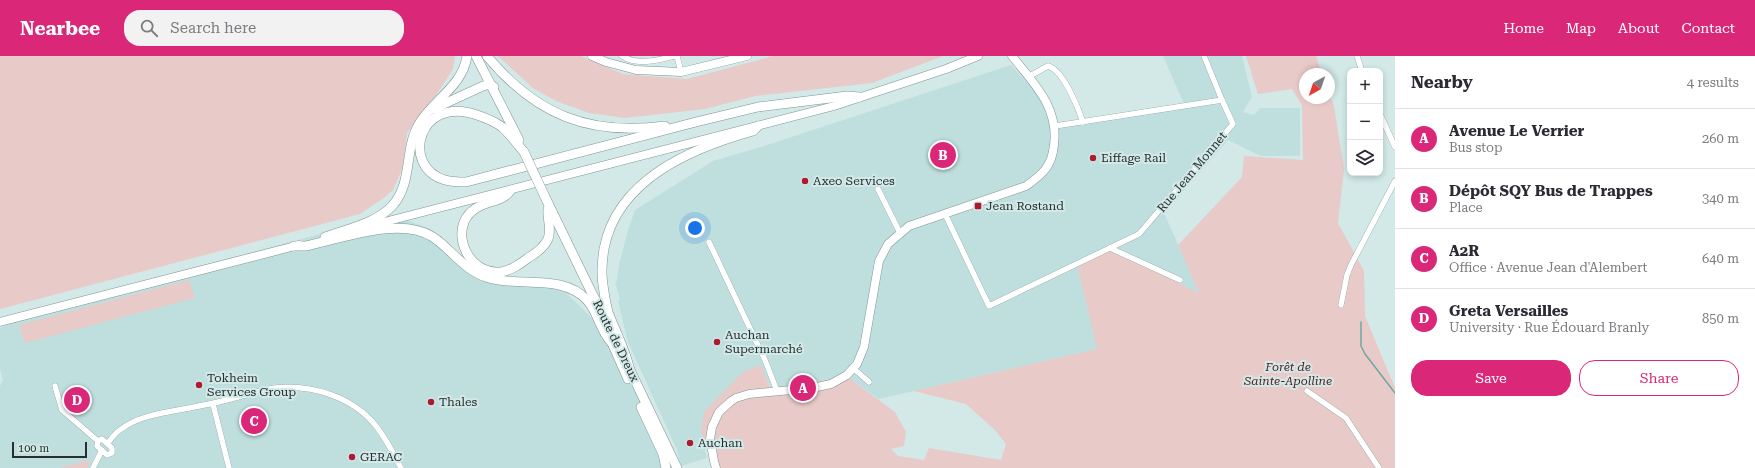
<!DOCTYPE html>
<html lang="en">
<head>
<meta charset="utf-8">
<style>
	:root { --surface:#fff; --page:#f2f2f3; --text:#2b2b33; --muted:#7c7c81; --line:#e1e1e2; --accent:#db2777 }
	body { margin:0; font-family:"Roboto Serif",serif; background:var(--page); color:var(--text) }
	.controls { position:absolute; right:12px; top:12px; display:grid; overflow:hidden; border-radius:8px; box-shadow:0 2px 6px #0003 }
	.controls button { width:36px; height:36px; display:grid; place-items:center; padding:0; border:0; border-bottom:1px solid var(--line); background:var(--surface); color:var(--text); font:20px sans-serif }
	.compass { position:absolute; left:1299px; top:12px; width:36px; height:36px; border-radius:50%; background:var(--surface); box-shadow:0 2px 6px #0003; rotate:220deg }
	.scale { position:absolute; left:12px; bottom:10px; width:75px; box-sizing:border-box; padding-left:4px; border:2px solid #272f2f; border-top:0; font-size:11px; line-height:14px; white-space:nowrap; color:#272f2f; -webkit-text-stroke:3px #d2e9e8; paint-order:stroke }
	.you { position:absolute; left:695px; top:172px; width:14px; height:14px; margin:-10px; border:3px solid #fff; border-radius:50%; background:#1a73e8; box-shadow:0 0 0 6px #1a73e833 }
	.badge { display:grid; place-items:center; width:26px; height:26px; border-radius:50%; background:var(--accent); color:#fff; font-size:13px; font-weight:700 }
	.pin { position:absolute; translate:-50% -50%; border:2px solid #fff; box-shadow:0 1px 4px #0006 }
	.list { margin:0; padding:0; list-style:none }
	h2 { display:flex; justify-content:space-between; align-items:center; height:52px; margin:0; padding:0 16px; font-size:17px }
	h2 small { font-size:13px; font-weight:400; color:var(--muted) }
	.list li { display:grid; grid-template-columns:26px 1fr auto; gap:12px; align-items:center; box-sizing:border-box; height:60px; padding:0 16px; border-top:1px solid var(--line) }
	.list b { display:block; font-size:15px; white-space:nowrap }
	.list p { margin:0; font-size:13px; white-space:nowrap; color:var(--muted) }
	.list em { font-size:13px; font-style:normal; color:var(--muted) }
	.actions { display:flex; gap:8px; padding:12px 16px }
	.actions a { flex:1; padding:9px 0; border:1px solid var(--accent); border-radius:16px; text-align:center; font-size:14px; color:var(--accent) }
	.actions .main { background:var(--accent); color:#fff }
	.icon { flex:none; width:22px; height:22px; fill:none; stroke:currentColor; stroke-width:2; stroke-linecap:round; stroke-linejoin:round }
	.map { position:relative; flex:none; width:1395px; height:412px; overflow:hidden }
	header { display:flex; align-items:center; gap:24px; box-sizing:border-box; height:56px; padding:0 20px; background:var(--accent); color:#fff }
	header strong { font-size:19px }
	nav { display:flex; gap:22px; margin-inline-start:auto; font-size:14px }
	.search { width:280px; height:36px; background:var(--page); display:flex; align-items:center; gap:10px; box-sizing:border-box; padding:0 14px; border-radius:16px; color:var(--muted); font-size:15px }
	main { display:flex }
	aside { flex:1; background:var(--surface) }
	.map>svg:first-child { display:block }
</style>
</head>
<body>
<header>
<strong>Nearbee</strong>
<div class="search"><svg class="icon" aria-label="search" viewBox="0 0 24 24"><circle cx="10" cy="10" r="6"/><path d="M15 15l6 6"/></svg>Search here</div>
<nav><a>Home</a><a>Map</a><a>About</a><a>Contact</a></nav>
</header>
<main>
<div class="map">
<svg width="1395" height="412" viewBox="0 0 1395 412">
	<rect width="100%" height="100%" fill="#d2e9e8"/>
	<g fill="#bfdfde">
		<path d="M1163 0H1242L1252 41 1243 56 1254 59 1260 52H1300V100H1261L1228 84 1164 157 1200 237 1077 208 1098 293 879 343 855 326 771 337 769 327 763 329 703 376V387L707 402 681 410 677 394 628 286 618 245 620 244 616 229 619 209 628 174 635 154 713 105 767 89 1011 9 1053 55 1058 69 1185 50Z"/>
		<path d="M393 159 428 172 457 198 488 218 556 227 599 269 659 377 666 412H0V330L3 324 0 313V272L40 252Z"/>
	</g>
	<g fill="#e8cac8">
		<path d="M0 0H455L453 13 435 41 407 77 403 111 393 134 385 141 360 158 0 253Z"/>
		<path d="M498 0H581L623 18 687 23 773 0H943L872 27 755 40 705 53 625 62 589 57 556 45 533 32Z"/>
		<path d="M1246 0H1316L1322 18H1305V42H1329V37L1334 50 1344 113 1338 167 1364 215 1365 260 1395 332V412H711V401L701 376 704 356 743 316 761 309 772 337 845 319 895 356 906 376 904 390 891 393 898 400 924 404 929 392 1001 404 1006 388 995 374 966 348 914 335 1097 293 1077 208 1110 193 1199 237 1178 189 1242 121 1244 100 1303 104 1302 50 1292 33 1258 38Z"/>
		<path d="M189 224 195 242 25 287 19 269Z"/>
		<path d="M89 404 88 412H59Z"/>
	</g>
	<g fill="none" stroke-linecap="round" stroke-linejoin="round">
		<path stroke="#71a7a6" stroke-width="1.5" d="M1361 266V290L1365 298 1395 337"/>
		<g stroke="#7f9493" stroke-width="6">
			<g id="street">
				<path d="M622 0C637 10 659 4 675 0"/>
				<path d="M677 0 681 16"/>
				<path d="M1357 0 1362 15"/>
				<path d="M1028 21 1048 10C1063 14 1078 51 1083 66"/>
				<path d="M1380 58 1395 91"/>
				<path d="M1055 70 1222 44"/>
				<path d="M878 133 900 177"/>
				<path d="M945 158 989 250 1139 178 1233 68 1222 44 1204 0"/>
				<path d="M709 186 765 304 777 335"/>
				<path d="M1110 192 1180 224"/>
				<path d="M1341 249 1347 219 1351 209 1395 125"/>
				<path d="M853 312 869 326"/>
				<path d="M55 330 62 354 98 385 97 390 107 399 112 397V392L102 383 98 385"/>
				<path d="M1307 335 1346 362 1379 412"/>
				<path d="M213 348 229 412"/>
				<path d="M108 387C111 383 115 377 120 374 140 357 179 355 204 349 228 345 251 336 275 332 312 328 353 341 376 370 386 383 394 398 401 412"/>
				<path d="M93 412 102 394"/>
			</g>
		</g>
		<g stroke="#7f9493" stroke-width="9">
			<g id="secondary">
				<path d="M592 0 606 6 636 14 681 16 747 0"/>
				<path d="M361 172 834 50 946 13 978 0"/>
				<path d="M0 266 299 189"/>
				<path d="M716 412 714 405 710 383 712 371 719 356 730 346 736 342 749 338 812 332 831 328 847 319 857 308 864 291 879 205 888 188 909 170 1026 130C1043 118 1052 110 1054 89 1059 51 1034 28 1012 0"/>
			</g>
		</g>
		<g stroke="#7f9493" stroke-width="10">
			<g id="primary">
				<path d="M476 0 519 84"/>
				<path d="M487 0C536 59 589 80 665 70"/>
				<path d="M433 53 483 30 490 28 494 31"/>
				<path d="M524 96C517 88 510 78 502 71 494 65 486 62 477 59 418 38 400 111 445 124 452 126 459 126 466 126L696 66 758 51 847 40 860 41"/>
				<path d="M510 135C501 149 474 143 464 166 455 190 475 219 501 216 512 214 520 208 528 202 535 198 544 191 548 183 552 173 547 163 548 153"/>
				<path d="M546 143 603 260"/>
				<path d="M325 181C347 173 377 167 393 149 413 126 404 93 419 68 433 44 463 30 467 0"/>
				<path d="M294 190H306C342 182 401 160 433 181 451 193 464 214 486 221 518 232 562 217 587 244 598 256 600 274 611 286"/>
				<path d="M609 280 628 323"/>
				<path d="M630 314 677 412"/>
				<path d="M631 319C627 297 616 277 608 256 606 248 604 238 603 229 601 217 602 205 604 193 617 123 692 92 753 75L758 70"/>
				<path d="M641 351 663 398 666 412"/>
			</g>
		</g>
		<use href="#street" stroke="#fff" stroke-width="5.5"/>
		<use href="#secondary" stroke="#fff" stroke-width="8"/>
		<use href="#primary" stroke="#fff" stroke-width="9"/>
		<g stroke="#7f9493" stroke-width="10" stroke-linecap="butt">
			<path id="primary-bridge" d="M524 96 546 143"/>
		</g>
		<use href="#primary-bridge" stroke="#fff" stroke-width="9"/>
	</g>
	<g fill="#ae1a2f" stroke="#d2e9e8" stroke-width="1.5">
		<circle cx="1093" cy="102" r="4"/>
		<circle cx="805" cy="125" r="4"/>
		<rect x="974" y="146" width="8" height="8" rx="2"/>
		<circle cx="717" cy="286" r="4"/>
		<circle cx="199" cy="329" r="4"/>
		<circle cx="431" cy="346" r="4"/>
		<circle cx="690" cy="387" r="4"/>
		<circle cx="352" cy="401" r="4"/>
	</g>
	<g text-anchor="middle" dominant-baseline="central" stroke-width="4" stroke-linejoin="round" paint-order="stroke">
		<g font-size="12" fill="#272f2f" stroke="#d2e9e8" text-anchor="start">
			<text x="1101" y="102">Eiffage Rail</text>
			<text x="813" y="125">Axeo Services</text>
			<text x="986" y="150">Jean Rostand</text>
			<text x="725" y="279">Auchan<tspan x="725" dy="14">Supermarché</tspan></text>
			<text x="207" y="322">Tokheim<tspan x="207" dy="14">Services Group</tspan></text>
			<text x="439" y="346">Thales</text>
			<text x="698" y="387">Auchan</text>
			<text x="360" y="401">GERAC</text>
		</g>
		<g font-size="12" fill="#272f2f" stroke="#d2e9e8">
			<text transform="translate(1192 116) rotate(-50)">Rue Jean Monnet</text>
			<text transform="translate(616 285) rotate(64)">Route de Dreux</text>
		</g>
		<g font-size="12" font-style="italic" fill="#571c1f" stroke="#d2e9e8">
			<text x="1288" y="311">Forêt de<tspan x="1288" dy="14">Sainte-Apolline</tspan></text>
		</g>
	</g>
</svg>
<div class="controls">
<button>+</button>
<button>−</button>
<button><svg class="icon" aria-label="layers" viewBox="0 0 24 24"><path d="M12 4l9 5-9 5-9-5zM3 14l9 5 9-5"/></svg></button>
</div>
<svg class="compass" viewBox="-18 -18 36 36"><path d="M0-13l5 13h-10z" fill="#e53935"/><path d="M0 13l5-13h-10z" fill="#7c7c81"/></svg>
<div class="scale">100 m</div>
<div class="you"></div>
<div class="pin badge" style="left:803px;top:332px">A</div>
<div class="pin badge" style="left:943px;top:99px">B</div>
<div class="pin badge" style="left:254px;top:365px">C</div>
<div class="pin badge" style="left:77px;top:344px">D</div>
</div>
<aside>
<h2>Nearby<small>4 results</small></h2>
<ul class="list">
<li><span class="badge">A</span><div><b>Avenue Le Verrier</b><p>Bus stop</p></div><em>260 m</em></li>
<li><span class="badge">B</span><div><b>Dépôt SQY Bus de Trappes</b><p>Place</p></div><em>340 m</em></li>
<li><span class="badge">C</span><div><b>A2R</b><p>Office · Avenue Jean d'Alembert</p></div><em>640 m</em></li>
<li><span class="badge">D</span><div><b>Greta Versailles</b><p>University · Rue Édouard Branly</p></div><em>850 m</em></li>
</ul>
<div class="actions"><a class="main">Save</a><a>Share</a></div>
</aside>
</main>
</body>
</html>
